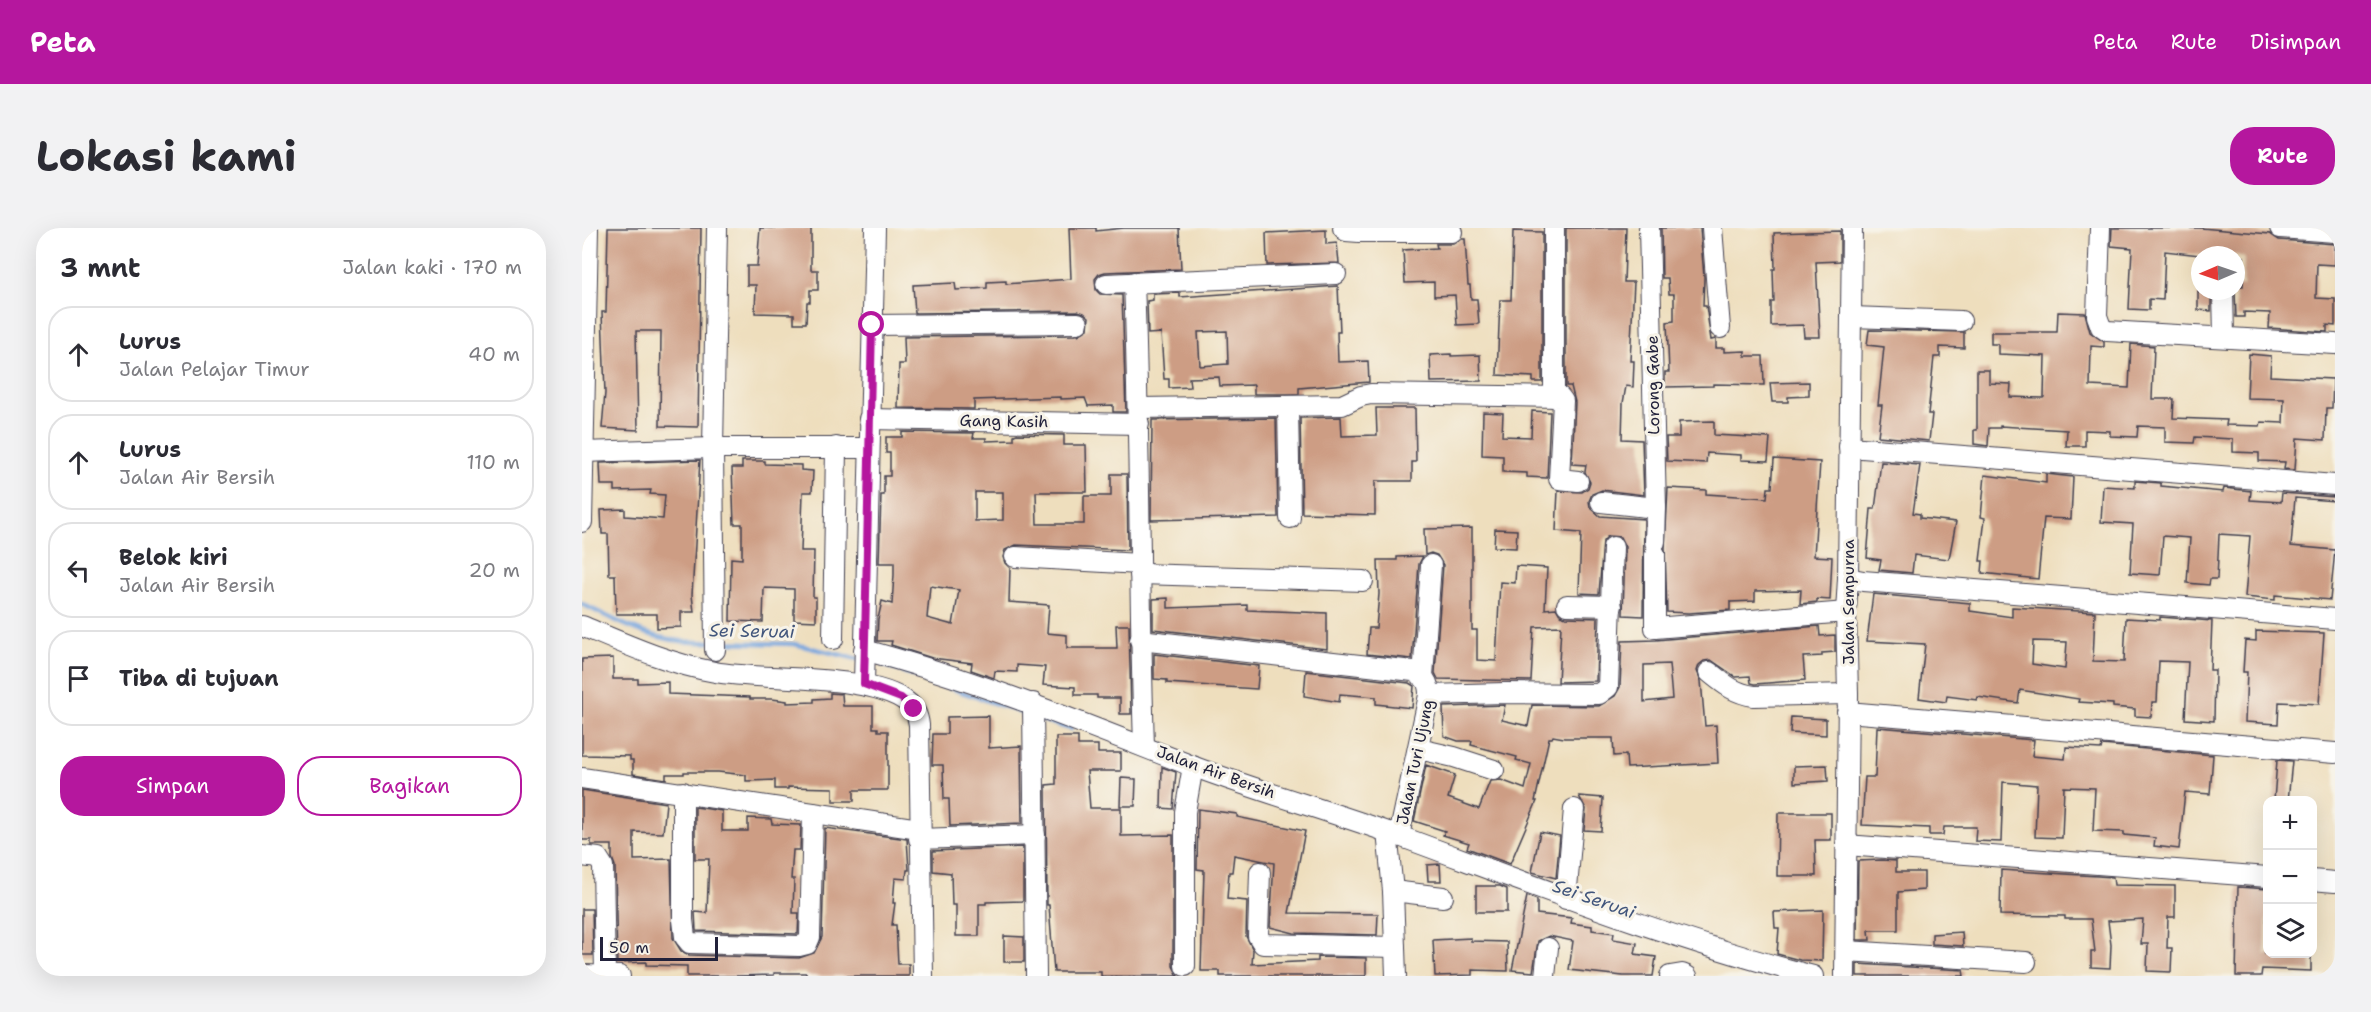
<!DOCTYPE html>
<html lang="id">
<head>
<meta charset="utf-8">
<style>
	:root { --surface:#fff; --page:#f2f2f3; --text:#2b2b33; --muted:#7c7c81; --line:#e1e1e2; --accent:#b5179e }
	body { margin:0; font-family:"Shantell Sans",sans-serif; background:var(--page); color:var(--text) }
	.controls { position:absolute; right:18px; bottom:18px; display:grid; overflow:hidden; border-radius:12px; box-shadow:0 6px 24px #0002 }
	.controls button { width:54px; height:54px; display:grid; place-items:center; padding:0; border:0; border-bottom:2px solid var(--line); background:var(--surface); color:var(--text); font:30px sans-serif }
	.compass { position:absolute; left:1609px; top:18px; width:54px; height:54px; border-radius:50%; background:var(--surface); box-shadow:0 6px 24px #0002; rotate:268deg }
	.scale { position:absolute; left:18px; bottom:15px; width:118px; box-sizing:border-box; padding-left:6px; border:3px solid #22223b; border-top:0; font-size:16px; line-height:21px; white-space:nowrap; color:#22223b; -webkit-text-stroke:4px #f7f3e8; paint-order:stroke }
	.stop { position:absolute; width:18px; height:18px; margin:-14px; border:4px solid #b5179e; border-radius:50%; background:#fff }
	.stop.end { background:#b5179e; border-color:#fff; box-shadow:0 2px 6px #0008 }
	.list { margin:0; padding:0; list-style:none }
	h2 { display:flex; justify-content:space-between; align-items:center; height:78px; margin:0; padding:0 24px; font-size:26px }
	h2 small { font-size:20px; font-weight:400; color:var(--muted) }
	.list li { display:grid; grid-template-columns:39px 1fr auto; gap:18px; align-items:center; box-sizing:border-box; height:96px; margin:0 12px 12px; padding:0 12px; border:2px solid var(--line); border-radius:24px }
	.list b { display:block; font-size:22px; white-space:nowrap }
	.list p { margin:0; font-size:20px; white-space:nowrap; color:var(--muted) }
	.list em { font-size:20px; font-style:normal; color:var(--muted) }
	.actions { display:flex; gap:12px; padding:18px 24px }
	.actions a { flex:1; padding:14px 0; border:2px solid var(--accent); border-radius:24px; text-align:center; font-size:21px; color:var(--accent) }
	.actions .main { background:var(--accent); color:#fff }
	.icon { flex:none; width:33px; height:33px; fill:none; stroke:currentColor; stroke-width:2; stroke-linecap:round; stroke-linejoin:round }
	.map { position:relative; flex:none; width:1753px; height:748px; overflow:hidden; border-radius:24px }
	header { display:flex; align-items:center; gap:36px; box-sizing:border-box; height:84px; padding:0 30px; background:var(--accent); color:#fff }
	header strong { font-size:28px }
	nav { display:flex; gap:33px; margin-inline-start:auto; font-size:21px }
	.intro { display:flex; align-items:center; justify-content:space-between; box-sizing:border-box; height:144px; padding:0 36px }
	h1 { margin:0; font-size:42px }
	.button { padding:15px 27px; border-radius:24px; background:var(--accent); color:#fff; font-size:21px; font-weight:700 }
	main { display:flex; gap:36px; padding:0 36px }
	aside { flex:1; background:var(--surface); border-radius:24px; box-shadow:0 6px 24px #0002 }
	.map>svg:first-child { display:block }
</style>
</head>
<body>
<header>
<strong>Peta</strong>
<nav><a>Peta</a><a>Rute</a><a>Disimpan</a></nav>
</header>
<div class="intro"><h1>Lokasi kami</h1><a class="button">Rute</a></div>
<main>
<aside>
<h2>3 mnt<small>Jalan kaki · 170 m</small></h2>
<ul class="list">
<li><svg class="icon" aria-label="ahead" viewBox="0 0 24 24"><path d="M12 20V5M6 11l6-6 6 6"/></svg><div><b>Lurus</b><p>Jalan Pelajar Timur</p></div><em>40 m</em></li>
<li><svg class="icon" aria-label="ahead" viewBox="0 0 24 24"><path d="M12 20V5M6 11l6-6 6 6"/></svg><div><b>Lurus</b><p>Jalan Air Bersih</p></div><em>110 m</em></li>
<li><svg class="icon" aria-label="left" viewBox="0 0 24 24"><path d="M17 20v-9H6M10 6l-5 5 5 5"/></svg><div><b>Belok kiri</b><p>Jalan Air Bersih</p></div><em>20 m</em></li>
<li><svg class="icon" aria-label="arrive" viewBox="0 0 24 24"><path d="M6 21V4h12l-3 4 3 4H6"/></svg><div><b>Tiba di tujuan</b></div></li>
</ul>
<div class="actions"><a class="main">Simpan</a><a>Bagikan</a></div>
</aside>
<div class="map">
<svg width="1753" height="748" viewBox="0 0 1753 748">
	<rect width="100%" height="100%" fill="#f7f3e8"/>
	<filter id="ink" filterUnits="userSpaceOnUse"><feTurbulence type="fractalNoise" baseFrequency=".0167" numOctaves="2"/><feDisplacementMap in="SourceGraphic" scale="12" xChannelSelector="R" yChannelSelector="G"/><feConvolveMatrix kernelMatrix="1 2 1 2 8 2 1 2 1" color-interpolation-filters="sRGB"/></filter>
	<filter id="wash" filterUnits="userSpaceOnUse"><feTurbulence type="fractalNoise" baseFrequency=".008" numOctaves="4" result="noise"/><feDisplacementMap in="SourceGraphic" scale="24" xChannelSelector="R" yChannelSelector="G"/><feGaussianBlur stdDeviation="1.35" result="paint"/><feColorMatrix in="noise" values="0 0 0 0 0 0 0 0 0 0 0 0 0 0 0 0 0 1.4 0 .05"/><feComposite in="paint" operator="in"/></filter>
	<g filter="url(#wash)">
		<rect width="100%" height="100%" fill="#eedebd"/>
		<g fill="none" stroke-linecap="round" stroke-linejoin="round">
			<g stroke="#73a3dd" stroke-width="4.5">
				<path d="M0 376C43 398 79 417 128 414"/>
				<path d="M136 414 212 416 276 431"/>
				<path d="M302 437 444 486"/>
				<path d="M457 491 489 501"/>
			</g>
		</g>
		<g id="blocks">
			<g fill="#cd9d84" fill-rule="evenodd">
				<path d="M26 0H119L116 199 78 198 79 103H54L56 202 20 200 23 165 20 84H24Z"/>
				<path d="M178 0H229V42H236V62H228V74H225L224 95H212V86L173 85 174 57H165V38H175Z"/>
				<path d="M487 0H514V3L542 0H597L599 41 523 44 517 46 513 51 514 62 518 66 540 67 544 184H531V177L506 178 503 170 479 171V169L392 172V181L316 180 317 136H323L322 109 496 107 506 101 507 89 502 85 496 83 333 85 331 57 373 55 374 62 405 60V54L424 53V56L489 51Z"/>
				<path d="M984 0H1044L1042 54H1052L1048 133H1052L1051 159 1044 158 1041 175 1040 211 1060 212 1062 267 1020 262 1010 266 1007 273 1008 279 1018 288 1062 291 1061 388 1041 387 1043 319 1038 309 1026 308 1021 313 1017 366 997 365 999 305 974 303 976 263 1000 264 1006 260 1008 254 1003 244 1004 237 990 236 993 174 989 158H984Z"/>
				<path d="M1079 0H1118L1122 49 1121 78H1124L1129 112 1134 111V120H1142V124L1163 123V128H1181L1182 157 1131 156V158L1083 159V144H1087L1085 94 1092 93V66H1087L1086 50H1080Z"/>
				<path d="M1530 0H1619L1688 6 1697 12 1753 16V37L1735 36 1734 70 1753 71V98L1745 97V104L1687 100 1688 85 1662 84V89H1654L1653 63 1654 58H1661L1662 29 1654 27H1618L1583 23 1581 72 1567 71V82L1547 81 1550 20 1529 18Z"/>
				<path d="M744 2V16L755 15 757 35 685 37 684 5Z"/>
				<path d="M931 3 960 4V154H951V149L915 147 918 72H929Z"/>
				<path d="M1258 3V33L1234 34 1238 109H1222L1221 97 1189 98V74H1192L1191 41H1193L1192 5Z"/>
				<path d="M879 11H883L886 57H888L889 71H895L897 96 875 97 873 67 852 68V54L823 55 821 22 855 20 854 16H871Z"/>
				<path d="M756 58 758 104H755L756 134 786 133 787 154 717 160V166H672V157L638 158 637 149 607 150 608 159 587 160V151H582L579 105 566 106 565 73 571 72V66L598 65V69ZM645 103 646 136 618 138 616 104Z"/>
				<path d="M1616 63H1629V83L1616 82Z"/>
				<path d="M1476 84 1503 85 1508 104 1522 114V119L1509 118 1508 158 1547 160 1549 116 1572 118 1570 171H1592L1591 190 1645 192 1644 197 1678 198 1679 194 1701 195 1702 171 1665 170 1667 126 1689 128 1688 148 1751 151 1750 180H1744L1743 212 1715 210 1713 242 1702 241 1703 234 1677 233V225L1651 224V211L1613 209 1612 215 1583 214V199L1556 198 1555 209 1528 208V203L1503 202V218H1484L1485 202 1418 198V200H1407L1406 218 1392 216V202H1395V142H1407V155L1429 156 1428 169 1461 170 1462 169 1463 128 1416 126V116H1409V104H1475Z"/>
				<path d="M1287 102 1382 104V120L1358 119V129H1352L1346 186H1350L1347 213 1296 208 1300 177H1296L1302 119 1285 117Z"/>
				<path d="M869 126V128L898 127 899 153 849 154 848 127Z"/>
				<path d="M1227 154V168L1206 169V174H1190L1188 155Z"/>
				<path d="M794 180H833L834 234H830V253H793V287L720 285 718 190 759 189 760 208 795 207Z"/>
				<path d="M950 183 968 184 965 250 945 249V245L921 244V228L900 227 901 184 921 185 920 208 949 209Z"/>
				<path d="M694 190 696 289 569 292 570 192Z"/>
				<path d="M1132 193V207L1188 210 1186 233 1159 232V227L1125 225 1124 235 1085 233 1084 209H1097V194Z"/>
				<path d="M320 204 392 205 391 210H404V213L432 212V207L435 206 482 207V217H504L505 264H454L455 296H502V268H529V246H545L546 322 434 317 423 322 421 329 423 335 428 340 427 374 467 377 465 405 485 407V420H535L534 397H547L549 486H538V470H515V467H493V459L461 457 463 439 435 437V444L413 443 412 450 389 442 390 435 350 430 309 417 310 413H295L296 391 300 373 310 376 312 347V335H297L299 267H302V248H308V225H304V209H320ZM393 264H421V292L393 293ZM348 358 377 362 371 397 345 390Z"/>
				<path d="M1192 231 1238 234 1232 328 1250 329 1248 372 1235 371V374L1218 376 1219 362 1173 363V373L1148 374V382L1106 385 1085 384 1083 320 1086 260 1124 262V266L1185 270 1186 260H1190Z"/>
				<path d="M118 232 110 367 112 384H99V399L75 400V386H34L33 347H27L26 306H20L19 282 43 281V288L81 291 83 267 68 266 69 262 33 263V257H19L18 235Z"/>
				<path d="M160 233H183V236L219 237V242L231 243 230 264H221L219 323H232L231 369H234V393L212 392V361L182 360 181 394 148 393 149 330 160 331V296H152L150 240H160Z"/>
				<path d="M1299 234 1338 237 1331 285 1338 286V290L1374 294 1367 331 1332 327 1330 345 1297 342 1299 332 1285 330 1289 281H1293Z"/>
				<path d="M1464 246 1491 249 1489 291 1462 290 1456 351 1400 345 1401 333H1398L1403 290 1399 289 1403 247 1464 255Z"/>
				<path d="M1553 253 1579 255V258L1641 264 1642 260 1669 263 1668 272 1699 274 1700 265 1753 269V273L1713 270 1709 318 1753 322 1748 372 1693 367V372L1663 369 1668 308 1637 306 1635 351H1628L1627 357 1605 355 1608 310 1581 308 1578 347 1548 345 1551 296 1519 294 1521 258 1553 260Z"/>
				<path d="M890 300V402H895V432L914 433 918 354 933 355 934 338 965 340 963 381 974 380 978 387 984 389 1016 390 1014 453 976 454 979 398 952 399 949 453 856 451 853 445 861 337 855 327 849 325 843 327 842 301Z"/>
				<path d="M913 301 935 302 934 320 912 319Z"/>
				<path d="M841 328 837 336 830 431 785 426 787 400H794L797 366 796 332H815V329Z"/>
				<path d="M1291 366 1388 375V383L1430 389V379L1513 384 1511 433 1542 434 1544 390 1578 392V389L1630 393 1628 442H1633L1632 493 1603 491 1606 434 1577 433 1575 474H1570L1569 489 1553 488V481L1531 479V476L1496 474 1497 471 1438 462 1436 475 1396 469 1395 472 1365 468 1364 474 1337 470 1343 416 1285 413ZM1451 413 1485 414 1483 441 1450 436Z"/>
				<path d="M586 370V380L665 377V382L745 385V421L571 401V371Z"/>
				<path d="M1237 398 1238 408 1253 407V424L1240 425V428L1221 429 1223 452 1173 456 1169 455 1168 448 1154 449 1129 432 1122 433 1117 437 1115 443 1119 453 1123 498 1134 497 1136 535 1045 540 1044 527 1032 528 1031 510H982L971 508 970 510H967L953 573H955L928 636 885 620 887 615 861 607 863 603 832 593 844 537 873 547 866 570 897 581 908 553 919 552 943 561 949 536 934 532 935 529 889 517 890 513H876L862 508 861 479 923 477 920 492 946 498 950 477 1017 478 1033 468 1038 459 1040 413 1074 412ZM1087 436 1090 471 1062 474V437Z"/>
				<path d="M1674 403 1742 405 1737 476 1697 474 1696 496 1663 494 1665 444H1661L1663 412 1674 413Z"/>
				<path d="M572 426 677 438 675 461 585 455V452L572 451Z"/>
				<path d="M31 430V451H56V455L86 454V466L168 469V471H190L205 473V475L232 474V471L248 470V465L260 466 261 478H291V500H296V503H306V562H272V573H251V560L206 559V561H193V552L164 553V547L136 544H102V546H84V551L51 546V532H48V528L0 527V431Z"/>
				<path d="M724 443 827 455 832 458 830 480 794 476V469L758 466 757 474 722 468Z"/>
				<path d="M407 488V520L439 518 440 595 368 598 367 571H362L361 537H350L351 506H365V489Z"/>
				<path d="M1209 489 1244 491V507L1208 505Z"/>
				<path d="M1295 499 1452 512 1450 528 1483 531 1484 519 1519 521 1520 517 1631 527 1628 566 1603 564 1597 621 1572 618 1573 610 1542 607V604L1511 603 1513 560 1482 559 1480 610 1453 609 1455 557 1421 554 1419 614 1393 613 1394 599H1362L1361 607H1347V600L1280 597 1283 549H1293Z"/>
				<path d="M474 509H496V517H516V525H539V543H505L508 580H539V608L591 607V738L596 748H519V744H472L467 677H465L464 557 474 556Z"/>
				<path d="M1695 532 1710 533 1706 573H1692Z"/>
				<path d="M1245 537 1246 553 1212 555V538Z"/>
				<path d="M580 539 594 544 591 581 579 580Z"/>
				<path d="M539 550 554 551 553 578H538Z"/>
				<path d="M0 562 84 575 81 605 52 604V632L89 631 91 710 99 723 107 727 217 730 232 725 240 709 243 600 325 611 327 642H325L324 651 313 650 311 675H313L310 697H314L316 736H327V748H224V745H192V747L157 748H105V738L64 737V734L35 735 33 638 30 630V617H9V612H0Z"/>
				<path d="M997 568 1021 570 1019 603 1002 602 1004 581Z"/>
				<path d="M113 579 140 583V603H166V590L189 591 190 596 219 597 218 622H211L209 651H212L211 685H217L216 706 114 703 113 684 125 685 127 631H113Z"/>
				<path d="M616 581 655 586V589L723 603 707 685 796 686 795 707 712 705 688 699 692 635 652 627 650 644H647L645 671 665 673 664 708 671 722 670 736 736 733V729L784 730V748H638V743H619L622 642 615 641Z"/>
				<path d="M1196 585H1249V612H1233L1234 648H1195Z"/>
				<path d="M958 604 978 608 974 650 950 644Z"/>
				<path d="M441 619V673L404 674V676H397V708H374V677H370L369 645 351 643V623Z"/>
				<path d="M1300 632 1314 633V644H1342V662L1316 664V702H1287L1288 712H1275L1276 633Z"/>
				<path d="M858 636 859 653H846L845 637Z"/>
				<path d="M1419 642 1531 649 1532 657 1593 658V689H1586L1585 720H1590L1589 744 1565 743 1566 716H1559L1561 691 1526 693 1529 717 1528 740 1509 739V724H1513L1509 691H1483V688L1418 687Z"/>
				<path d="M894 658H918L925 661V684H894Z"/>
				<path d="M1656 659 1686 661 1683 726H1729V743L1680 741 1679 748H1654Z"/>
				<path d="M945 668 955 672V686L990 690 989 695 1010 698V702L1032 705 1031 711 1055 715 1053 726 1074 729 1071 748H1041L987 742 991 713 967 708 956 713 951 744 930 742Z"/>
				<path d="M0 681H10L11 727H0Z"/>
				<path d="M1241 682 1240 733 1218 732 1195 726 1197 700H1193L1192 684Z"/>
				<path d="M1380 704 1381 718 1350 716V706Z"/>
				<path d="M422 708 442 709V734H422Z"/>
				<path d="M889 710V713L925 714 926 743 890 742V747L853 748 851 712Z"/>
				<path d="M1275 736 1381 742 1382 748H1275Z"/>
			</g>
		</g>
	</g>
	<g filter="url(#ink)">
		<use href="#blocks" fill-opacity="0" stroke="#413e4e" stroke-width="1.5"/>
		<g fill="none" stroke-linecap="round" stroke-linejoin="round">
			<g stroke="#413e4e" stroke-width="22">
				<g id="minor">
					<path d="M761 0 764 3 777 4H870"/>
					<path d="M1067 0 1074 280 1073 314"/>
					<path d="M1130 0 1138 100"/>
					<path d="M1518 0 1515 88 1519 99 1525 103 1753 116"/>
					<path d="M1698 0 1753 4"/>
					<path d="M552 54C558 209 557 363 562 518"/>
					<path d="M524 56 754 46"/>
					<path d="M1641 63 1642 109"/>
					<path d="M1270 89 1379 93"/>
					<path d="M290 97 496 95"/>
					<path d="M972 169V0"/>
					<path d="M706 178 708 290"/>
					<path d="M557 180 760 177 779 168 789 166 978 169 981 173 977 251 996 253"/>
					<path d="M287 191 557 196"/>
					<path d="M1267 219 1753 257"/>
					<path d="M0 224 131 220H287"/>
					<path d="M1019 274 1074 280"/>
					<path d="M0 294 6 0"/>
					<path d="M1073 326V400L1264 384"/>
					<path d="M433 329 558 336"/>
					<path d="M558 346 781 353"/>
					<path d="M1266 350 1281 353 1753 391"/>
					<path d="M985 377 1030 378"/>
					<path d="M0 398C43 416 87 436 133 444 183 453 288 445 325 474 333 480 336 488 337 497L341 748"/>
					<path d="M251 411 254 219"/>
					<path d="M558 412 831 443C843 449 847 454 847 467L817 608"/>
					<path d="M133 422 131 220 135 0"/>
					<path d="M282 422C395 452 502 496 610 538 679 564 751 584 820 609 956 659 1091 712 1231 748"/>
					<path d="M1127 444C1142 456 1152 465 1172 468L1266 466"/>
					<path d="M841 448 849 337"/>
					<path d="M282 456 293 0"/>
					<path d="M847 467 923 465 1017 466 1026 459 1031 319"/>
					<path d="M451 475 454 748"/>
					<path d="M1265 484 1753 525"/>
					<path d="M837 521 872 529 912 542"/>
					<path d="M0 550 337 601"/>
					<path d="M101 564V692L103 709 108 715 217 718 225 716 228 709 231 585"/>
					<path d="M805 604 811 663 814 748"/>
					<path d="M337 611 453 607"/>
					<path d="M1264 617 1686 649"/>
					<path d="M0 628 16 630 21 638 23 747"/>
					<path d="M678 644 676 708 681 716 813 719"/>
					<path d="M1730 652 1753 654"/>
					<path d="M811 663 861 669"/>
					<path d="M984 671 992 581"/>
					<path d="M1264 723 1444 734"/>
					<path d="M603 738V584L611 538"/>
					<path d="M0 747 38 748"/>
					<path d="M963 748 966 720"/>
					<path d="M1088 748 1100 746 1105 748"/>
					<path d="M1263 748 1266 466 1264 384 1266 350 1270 0"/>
				</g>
			</g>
			<use href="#minor" stroke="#fff" stroke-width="20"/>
		</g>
	</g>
	<g fill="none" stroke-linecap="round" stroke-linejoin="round" filter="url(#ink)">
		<path stroke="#b5179e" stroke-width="8" d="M290 97 282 456 319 470 332 481"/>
	</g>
	<g text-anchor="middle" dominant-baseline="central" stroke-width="6" stroke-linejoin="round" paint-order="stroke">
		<g font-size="16" fill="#22223b" stroke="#f7f3e8">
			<text transform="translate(1071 157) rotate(-91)">Lorong Gabe</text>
			<text transform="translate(422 193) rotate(1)">Gang Kasih</text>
			<text transform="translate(1266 374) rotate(-90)">Jalan Sempurna</text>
			<text transform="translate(833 534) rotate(-78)">Jalan Turi Ujung</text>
			<text transform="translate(634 544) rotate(20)">Jalan Air Bersih</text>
		</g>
		<g font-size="18" font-style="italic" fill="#42567c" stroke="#f7f3e8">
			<text transform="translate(170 403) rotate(1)">Sei Seruai</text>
			<text transform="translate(1012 671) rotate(19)">Sei Seruai</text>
		</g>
	</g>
</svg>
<div class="controls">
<button>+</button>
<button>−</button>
<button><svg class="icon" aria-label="layers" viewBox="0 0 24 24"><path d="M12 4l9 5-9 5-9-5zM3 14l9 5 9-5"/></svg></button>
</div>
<svg class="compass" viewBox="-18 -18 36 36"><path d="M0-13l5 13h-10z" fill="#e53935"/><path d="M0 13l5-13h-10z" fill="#7c7c81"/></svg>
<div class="scale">50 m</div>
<div class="stop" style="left:290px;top:97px"></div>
<div class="stop end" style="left:332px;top:481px"></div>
</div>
</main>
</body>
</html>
